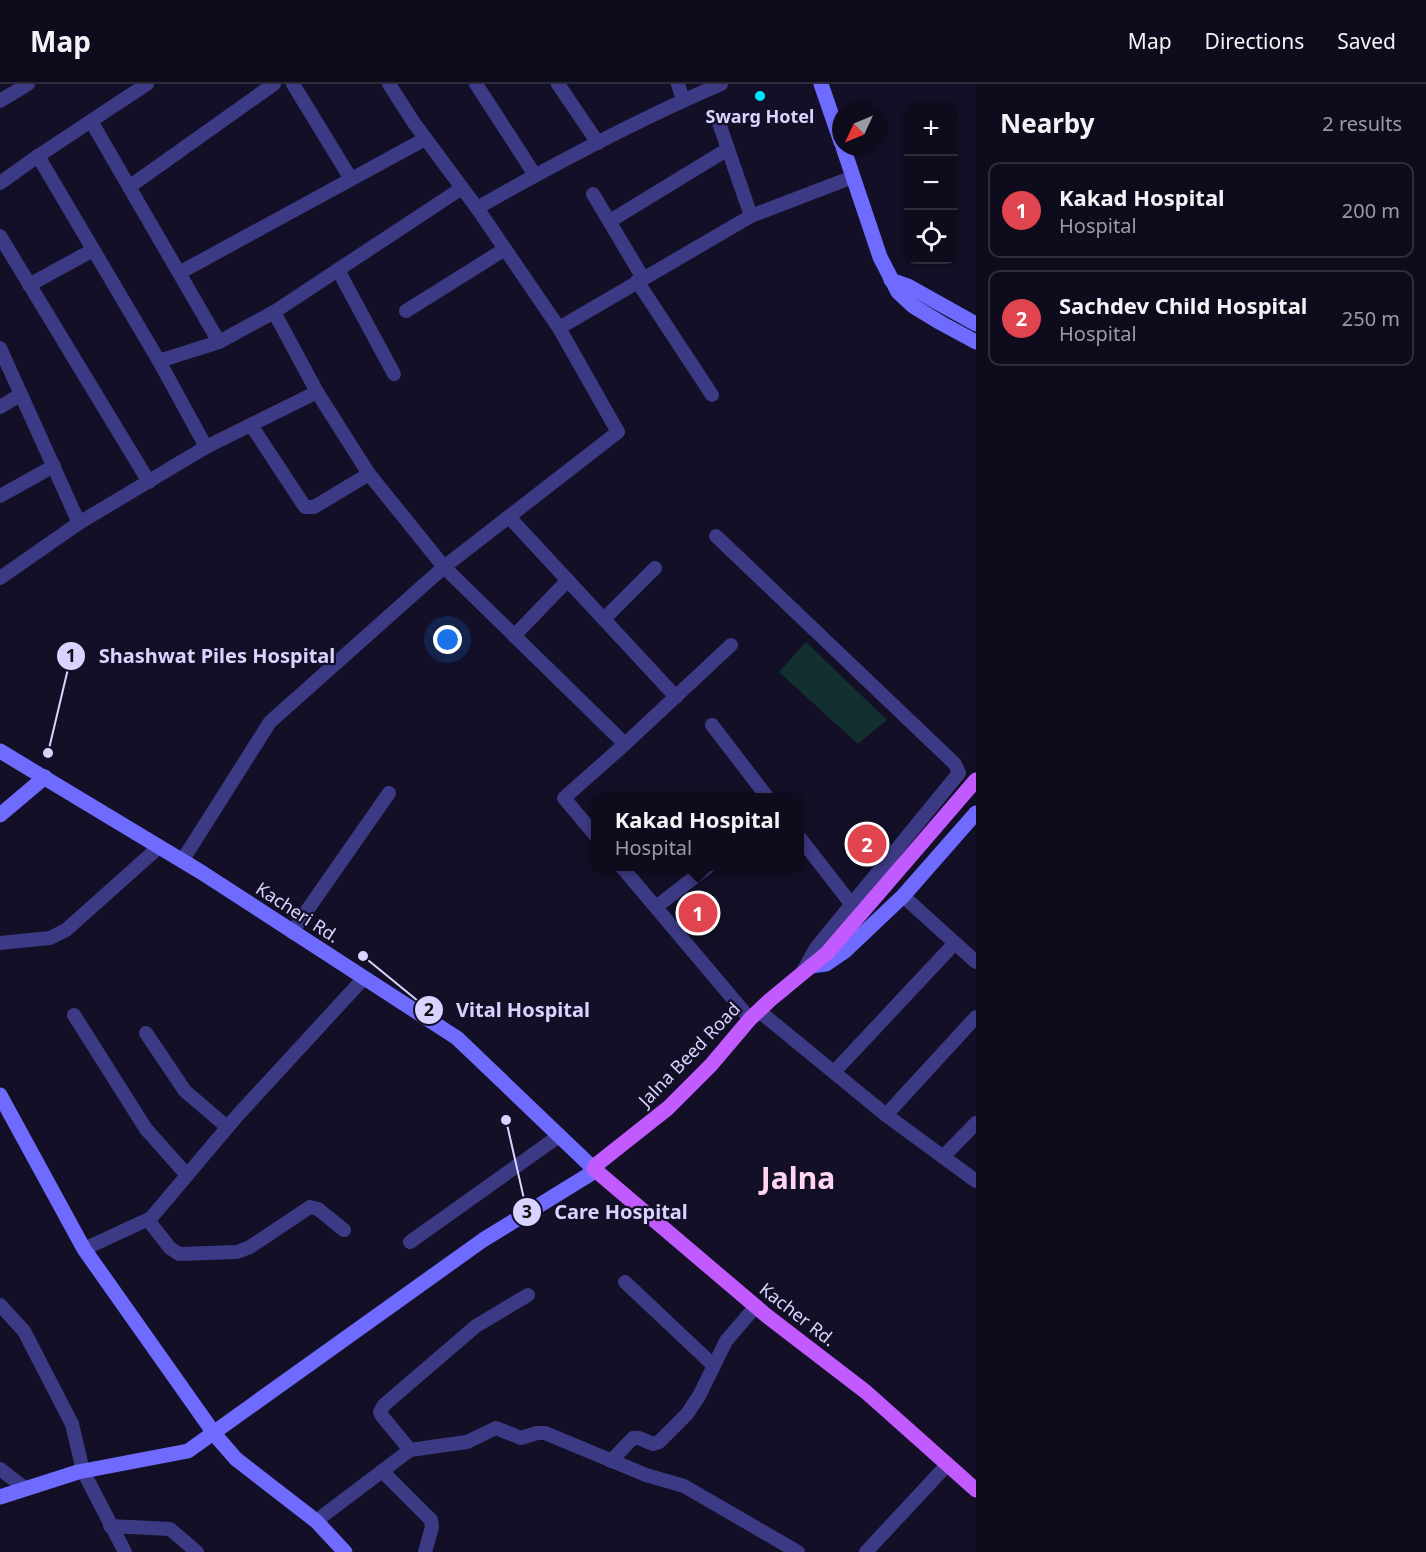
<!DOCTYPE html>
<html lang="en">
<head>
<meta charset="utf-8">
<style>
	:root { --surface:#0e0b1c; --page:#171425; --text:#f1f3f6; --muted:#9b9ba3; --line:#2e2b3b; --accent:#b45309 }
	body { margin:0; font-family:"Noto Sans",sans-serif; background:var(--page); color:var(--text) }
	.controls { position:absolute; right:18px; top:18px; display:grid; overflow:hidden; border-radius:12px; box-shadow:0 2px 4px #0004 }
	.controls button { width:54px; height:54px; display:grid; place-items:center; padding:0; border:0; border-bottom:2px solid var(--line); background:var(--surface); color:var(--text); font:30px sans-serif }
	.compass { position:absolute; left:832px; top:18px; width:54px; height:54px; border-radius:50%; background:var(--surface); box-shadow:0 2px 4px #0004; rotate:226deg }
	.you { position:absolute; left:448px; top:556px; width:21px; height:21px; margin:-15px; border:4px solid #fff; border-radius:50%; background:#1a73e8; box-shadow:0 0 0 9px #1a73e833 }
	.badge { display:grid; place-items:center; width:39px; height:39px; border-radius:50%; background:var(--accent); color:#fff; font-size:20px; font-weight:700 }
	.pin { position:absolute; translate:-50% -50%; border:3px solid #fff; box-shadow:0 2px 6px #0006 }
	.popup { position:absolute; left:591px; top:709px; width:213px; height:78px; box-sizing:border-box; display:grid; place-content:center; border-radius:12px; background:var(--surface); filter:drop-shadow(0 2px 4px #0005); font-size:20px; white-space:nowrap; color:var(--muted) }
	.popup b { font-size:22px; color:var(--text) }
	.popup::after { content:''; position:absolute; left:50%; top:100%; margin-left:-12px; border:12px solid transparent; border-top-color:var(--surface) }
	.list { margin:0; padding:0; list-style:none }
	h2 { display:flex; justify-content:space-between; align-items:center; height:78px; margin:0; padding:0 24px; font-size:26px }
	h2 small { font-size:20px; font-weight:400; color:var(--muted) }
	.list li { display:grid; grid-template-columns:39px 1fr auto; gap:18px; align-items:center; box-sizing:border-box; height:96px; margin:0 12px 12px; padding:0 12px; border:2px solid var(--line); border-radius:12px }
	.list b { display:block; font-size:22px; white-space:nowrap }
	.list p { margin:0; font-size:20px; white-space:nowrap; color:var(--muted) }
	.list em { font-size:20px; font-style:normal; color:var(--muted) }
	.icon { flex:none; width:33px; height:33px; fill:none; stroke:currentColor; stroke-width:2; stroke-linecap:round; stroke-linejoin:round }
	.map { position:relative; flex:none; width:976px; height:1468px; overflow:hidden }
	header { display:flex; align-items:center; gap:36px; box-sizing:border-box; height:84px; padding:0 30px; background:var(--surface); border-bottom:2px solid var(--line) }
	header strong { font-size:28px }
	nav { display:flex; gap:33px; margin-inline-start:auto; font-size:21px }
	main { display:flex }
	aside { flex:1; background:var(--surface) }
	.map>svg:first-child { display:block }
</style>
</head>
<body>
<header>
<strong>Map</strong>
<nav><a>Map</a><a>Directions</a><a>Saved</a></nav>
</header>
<main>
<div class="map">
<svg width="976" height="1468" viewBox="0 0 976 1468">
	<rect width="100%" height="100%" fill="#130f26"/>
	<path fill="#12302f" d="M806 558 887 636 858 660 779 588Z"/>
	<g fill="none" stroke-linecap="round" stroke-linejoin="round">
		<g stroke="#3d3a85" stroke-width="14">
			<path d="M147 0 38 72 159 277 219 258 274 228 462 104"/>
			<path d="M293 0 351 95"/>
			<path d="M389 0 414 39 477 124 559 244 751 132 853 93"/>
			<path d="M476 0 535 91"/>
			<path d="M558 0 598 59"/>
			<path d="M678 0 683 16"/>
			<path d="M0 17 28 0"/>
			<path d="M91 37 219 258"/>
			<path d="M719 39 751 132"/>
			<path d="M0 99 38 72"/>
			<path d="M129 103 274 0"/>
			<path d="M593 110 643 194"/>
			<path d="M477 124C556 79 637 36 721 0"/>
			<path d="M610 137 728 65"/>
			<path d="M0 152 149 398"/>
			<path d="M338 186 394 290"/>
			<path d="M179 189 425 55"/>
			<path d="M637 197 712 311"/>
			<path d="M29 201 93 166"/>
			<path d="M406 227 505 165"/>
			<path d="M274 228 317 308 369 390 444 483 625 660 564 714 596 752"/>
			<path d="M0 264 79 439 206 363 159 277"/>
			<path d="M0 323 20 311"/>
			<path d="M251 341 305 423H314L369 390"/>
			<path d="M206 363 317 308"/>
			<path d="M0 412 54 382"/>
			<path d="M509 433 676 613"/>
			<path d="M716 452 955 680 959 689 816 864 801 891"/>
			<path d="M0 494 79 439"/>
			<path d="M604 535 655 484"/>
			<path d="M514 552 568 496"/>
			<path d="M712 641 768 714"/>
			<path d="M625 660 731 561"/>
			<path d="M800 754 852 821"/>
			<path d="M182 777 270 638 444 483 618 348 559 244"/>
			<path d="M621 782 750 935"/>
			<path d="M903 812 976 878"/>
			<path d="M656 823 709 782"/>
			<path d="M292 848 389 709"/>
			<path d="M0 859 50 854 66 846 159 763"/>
			<path d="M759 927 886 1031 976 1097"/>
			<path d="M74 931 146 1045 187 1091"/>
			<path d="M146 949 185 1007 227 1043"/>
			<path d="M835 987 954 860"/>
			<path d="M886 1031 976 933"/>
			<path d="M943 1073 976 1039"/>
			<path d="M148 1136 170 1164 179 1170 237 1168 250 1163 310 1123 318 1125 344 1146"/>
			<path d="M410 1158 559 1052"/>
			<path d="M84 1165 151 1134 237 1032 364 894"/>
			<path d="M625 1198 713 1281"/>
			<path d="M0 1221 24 1247 72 1340 83 1387 125 1468"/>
			<path d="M410 1366 467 1358 496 1344 521 1354 537 1349H545L646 1391 684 1402 798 1468"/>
			<path d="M611 1377 633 1354H639L653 1360 659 1358 687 1330 699 1312 726 1257 756 1222"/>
			<path d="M0 1385 26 1405"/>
			<path d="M382 1387 431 1436 432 1443 425 1468"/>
			<path d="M316 1437 410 1366 382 1332 380 1328 384 1321 476 1242 528 1211"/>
			<path d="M110 1442 170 1445 197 1468"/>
			<path d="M866 1468 947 1381"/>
		</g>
		<g stroke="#6f6bff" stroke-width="15">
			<path d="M821 0 841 58"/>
			<path d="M843 63 880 173 898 208 913 222 941 239 976 258"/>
			<path d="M891 196 908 202 976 240"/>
			<path d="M0 667 201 788 457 954 594 1085"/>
			<path d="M0 731 45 693"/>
			<path d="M811 882 826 880 845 867 903 812 976 729"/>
			<path d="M0 1011 84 1165 216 1352 236 1375 316 1437 345 1468"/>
			<path d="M0 1413 78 1388 188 1367 483 1156 595 1087"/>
		</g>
		<path stroke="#c25bff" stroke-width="15" d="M976 696 827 869 770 916 750 935 711 981 668 1024 596 1081 594 1085 767 1232 866 1308 976 1406"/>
	</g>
	<circle fill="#00e5ff" stroke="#130f26" stroke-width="2" cx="760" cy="12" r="6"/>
	<g text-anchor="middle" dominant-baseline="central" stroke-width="4.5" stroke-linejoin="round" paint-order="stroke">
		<g font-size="18" font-weight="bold" fill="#d9d4ff" stroke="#130f26">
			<text x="760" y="32">Swarg Hotel</text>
		</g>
		<g font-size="18" fill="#d9d4ff" stroke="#130f26">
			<text transform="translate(298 828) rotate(33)">Kacheri Rd.</text>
			<text transform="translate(689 970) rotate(-46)">Jalna Beed Road</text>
			<text transform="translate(798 1230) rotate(38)">Kacher Rd.</text>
		</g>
		<g font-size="30" font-weight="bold" fill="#ffd6f0" stroke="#130f26">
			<text x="798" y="1093">Jalna</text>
		</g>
	</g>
	<path fill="none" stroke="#d9d4ff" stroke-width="2" d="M48 669L71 572M363 872L429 926M506 1036L527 1128"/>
	<g fill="#d9d4ff" stroke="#130f26" stroke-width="2">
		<circle cx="48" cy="669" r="6"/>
		<circle cx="363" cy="872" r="6"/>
		<circle cx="506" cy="1036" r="6"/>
		<circle cx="71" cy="572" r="15"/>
		<circle cx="429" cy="926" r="15"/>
		<circle cx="527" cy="1128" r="15"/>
	</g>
	<g font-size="18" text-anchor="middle" font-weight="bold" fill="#111">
		<text x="71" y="578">1</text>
		<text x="429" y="932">2</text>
		<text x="527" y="1134">3</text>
	</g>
	<g font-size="20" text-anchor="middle" font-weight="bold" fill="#d9d4ff" stroke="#130f26" stroke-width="4.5" stroke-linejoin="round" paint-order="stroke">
		<text x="217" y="579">Shashwat Piles Hospital</text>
		<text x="523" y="933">Vital Hospital</text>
		<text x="621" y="1135">Care Hospital</text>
	</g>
</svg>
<div class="controls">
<button>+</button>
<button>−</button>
<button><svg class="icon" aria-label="locate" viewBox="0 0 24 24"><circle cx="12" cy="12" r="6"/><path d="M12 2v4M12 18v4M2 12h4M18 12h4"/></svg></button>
</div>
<svg class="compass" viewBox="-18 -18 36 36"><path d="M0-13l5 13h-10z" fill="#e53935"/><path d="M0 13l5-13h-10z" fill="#9b9ba3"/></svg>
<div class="you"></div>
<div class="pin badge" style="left:698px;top:829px;background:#e0444e">1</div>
<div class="popup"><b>Kakad Hospital</b>Hospital</div>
<div class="pin badge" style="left:867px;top:760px;background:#e0444e">2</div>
</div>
<aside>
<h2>Nearby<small>2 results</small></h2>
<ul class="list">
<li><span class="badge" style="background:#e0444e">1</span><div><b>Kakad Hospital</b><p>Hospital</p></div><em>200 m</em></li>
<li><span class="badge" style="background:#e0444e">2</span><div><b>Sachdev Child Hospital</b><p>Hospital</p></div><em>250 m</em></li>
</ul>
</aside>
</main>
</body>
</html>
